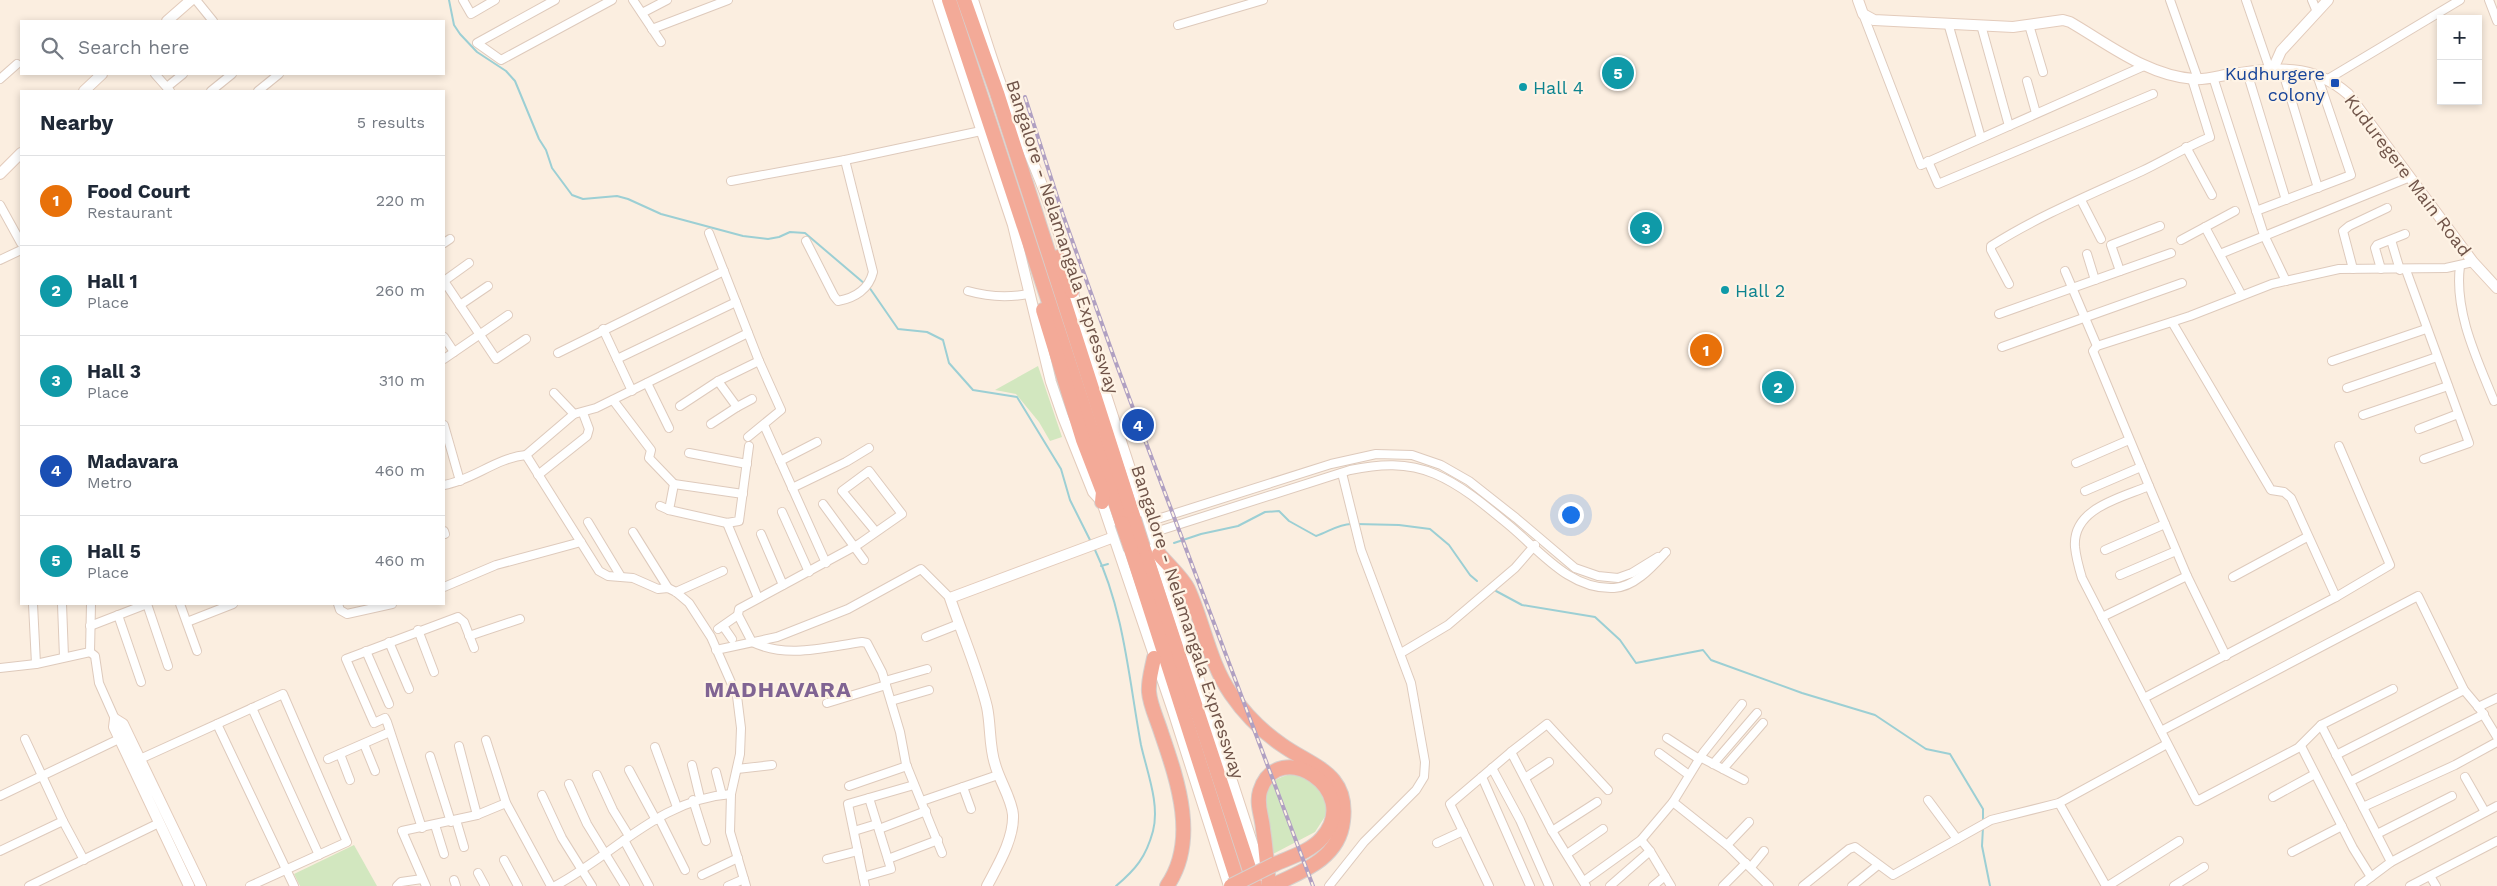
<!DOCTYPE html>
<html lang="en">
<head>
<meta charset="utf-8">
<style>
	:root { --surface:#fff; --page:#f2f2f3; --text:#1f2937; --muted:#747a83; --line:#e0e1e3; --accent:#1a73e8 }
	body { margin:0; font-family:"Work Sans",sans-serif; background:var(--page); color:var(--text) }
	.controls { position:absolute; right:15px; top:15px; display:grid; overflow:hidden; border-radius:0px; box-shadow:0 2px 8px #0003 }
	.controls button { width:45px; height:45px; display:grid; place-items:center; padding:0; border:0; border-bottom:1px solid var(--line); background:var(--surface); color:var(--text); font:25px sans-serif }
	.you { position:absolute; left:1570px; top:514px; width:18px; height:18px; margin:-12px; border:4px solid #fff; border-radius:50%; background:#1a73e8; box-shadow:0 0 0 8px #1a73e833 }
	.badge { display:grid; place-items:center; width:32px; height:32px; border-radius:50%; background:var(--accent); color:#fff; font-size:16px; font-weight:700 }
	.pin { position:absolute; translate:-50% -50%; border:2px solid #fff; box-shadow:0 1px 5px #0006 }
	.list { margin:0; padding:0; list-style:none }
	h2 { display:flex; justify-content:space-between; align-items:center; height:65px; margin:0; padding:0 20px; font-size:21px }
	h2 small { font-size:16px; font-weight:400; color:var(--muted) }
	.list li { display:grid; grid-template-columns:32px 1fr auto; gap:15px; align-items:center; box-sizing:border-box; height:90px; padding:0 20px; border-top:1px solid var(--line) }
	.list b { display:block; font-size:19px; white-space:nowrap }
	.list p { margin:0; font-size:16px; white-space:nowrap; color:var(--muted) }
	.list em { font-size:16px; font-style:normal; color:var(--muted) }
	.icon { flex:none; width:28px; height:28px; fill:none; stroke:currentColor; stroke-width:2; stroke-linecap:round; stroke-linejoin:round }
	.map { position:relative; flex:none; width:2497px; height:886px; overflow:hidden }
	.search { position:absolute; background:var(--surface); box-shadow:0 2px 8px #0003; left:20px; top:20px; width:425px; height:55px; display:flex; align-items:center; gap:12px; box-sizing:border-box; padding:0 18px; border-radius:0px; color:var(--muted); font-size:19px }
	.panel { position:absolute; background:var(--surface); box-shadow:0 2px 8px #0003; left:20px; top:90px; width:425px; height:515px; border-radius:0px }
	.map>svg:first-child { display:block }
</style>
</head>
<body>
<div class="map">
<svg width="2497" height="886" viewBox="0 0 2497 886">
	<rect width="100%" height="100%" fill="#fbeee0"/>
	<g fill="#d2e7bf">
		<path d="M1038 366 1062 437 1050 441 1039 422 1016 394 995 390Z"/>
		<path d="M1295 773 1317 785 1327 806 1326 815 1315 832 1273 854C1272 845 1272 836 1270 827 1265 797 1257 782 1295 773Z"/>
		<path d="M354 845 377 886H300L294 874Z"/>
	</g>
	<g fill="none" stroke-linecap="round" stroke-linejoin="round">
		<g stroke="#9ccfd4" stroke-width="2">
			<path d="M449 0 454 25 460 34 477 52 506 71 515 81 539 139 546 150 552 168 572 195 583 199 617 196 628 199 661 214 743 236 768 239 779 237 790 232 805 233 865 284"/>
			<path d="M869 287 898 329 927 332 943 340 949 363 973 390 1017 397 1061 469 1070 500 1090 540"/>
			<path d="M1356 524 1399 525 1430 529 1449 545 1470 575 1477 581"/>
			<path d="M1174 543 1201 534 1238 526 1265 512 1279 511 1289 521 1316 536C1328 532 1339 524 1351 524"/>
			<path d="M1095 550C1124 610 1129 680 1141 745 1147 772 1160 804 1153 831 1146 857 1136 869 1116 886"/>
			<path d="M1101 566 1108 564"/>
			<path d="M1496 591 1522 605 1595 617 1620 640 1636 663 1703 650 1711 660 1802 693 1875 715 1926 749 1950 754 1983 809V822"/>
			<path d="M1983 827 1982 846 1990 886"/>
		</g>
		<g stroke="#decabc" stroke-width="10">
			<g id="street">
				<path d="M196 0 213 21"/>
				<path d="M463 0 471 14 495 0"/>
				<path d="M555 0 477 43 501 60 612 0"/>
				<path d="M633 0 661 42"/>
				<path d="M2170 0 2198 79"/>
				<path d="M2246 0 2270 70"/>
				<path d="M2312 0 2317 12"/>
				<path d="M2489 0 2497 21"/>
				<path d="M642 13 667 0"/>
				<path d="M1863 14 1921 165 2144 66"/>
				<path d="M1948 23 1981 138"/>
				<path d="M1178 25 1263 0"/>
				<path d="M1981 25 2009 126"/>
				<path d="M2029 25 2043 72"/>
				<path d="M652 29 728 0"/>
				<path d="M2282 69 2318 188"/>
				<path d="M2247 72 2286 200"/>
				<path d="M155 74 170 91"/>
				<path d="M2213 77 2264 235 2286 281"/>
				<path d="M0 79 17 64"/>
				<path d="M2328 79 2460 0"/>
				<path d="M2027 81 2036 113"/>
				<path d="M167 87 183 74"/>
				<path d="M211 91 232 74"/>
				<path d="M258 91 279 74"/>
				<path d="M2186 147 2212 195"/>
				<path d="M1928 161 1938 184 2153 94"/>
				<path d="M731 181 845 160 981 131"/>
				<path d="M2081 200 2101 239"/>
				<path d="M0 205 21 243"/>
				<path d="M2256 211 2351 175 2317 75"/>
				<path d="M2205 227 2241 294"/>
				<path d="M709 233 759 361 781 410 748 437"/>
				<path d="M2181 240 2235 211"/>
				<path d="M2391 240 2400 270"/>
				<path d="M806 241 834 296 838 301C855 298 869 289 873 272L845 160"/>
				<path d="M444 243 450 239"/>
				<path d="M2087 254 2095 280"/>
				<path d="M2220 254 2410 177"/>
				<path d="M0 260 21 250"/>
				<path d="M2460 266C2454 312 2477 359 2494 401"/>
				<path d="M2353 269 2343 231 2349 226 2387 208"/>
				<path d="M2381 269 2375 248 2377 245 2405 234"/>
				<path d="M2406 270 2469 443 2424 459"/>
				<path d="M2065 271 2097 346"/>
				<path d="M2120 271 2111 245 2160 226"/>
				<path d="M444 281 496 359 526 339"/>
				<path d="M444 281 469 263"/>
				<path d="M2009 284 1991 250V246C2038 216 2092 194 2142 171 2165 160 2186 147 2210 137L2192 79"/>
				<path d="M968 291C989 297 1007 298 1028 294"/>
				<path d="M460 305 488 286"/>
				<path d="M1999 314 2171 253"/>
				<path d="M2172 322 2271 490 2284 492 2291 498 2336 597"/>
				<path d="M603 329 632 391"/>
				<path d="M444 337 454 352"/>
				<path d="M2002 347 2182 283"/>
				<path d="M558 353 724 271"/>
				<path d="M444 359 508 315"/>
				<path d="M617 359 736 302"/>
				<path d="M2332 361 2426 329"/>
				<path d="M718 381 737 407 752 399"/>
				<path d="M647 383 669 428"/>
				<path d="M2347 388 2437 357"/>
				<path d="M554 393 574 414"/>
				<path d="M613 400 651 450 649 458 674 484 669 510 727 523 739 521 749 446"/>
				<path d="M680 406 718 381 759 361"/>
				<path d="M2363 415 2448 386"/>
				<path d="M711 424 737 407"/>
				<path d="M444 425 460 481"/>
				<path d="M764 425 826 563"/>
				<path d="M2419 429 2458 414"/>
				<path d="M689 453 747 464"/>
				<path d="M780 461 817 442"/>
				<path d="M2076 463 2129 440"/>
				<path d="M538 475 587 436 589 429 583 413"/>
				<path d="M674 484 743 494"/>
				<path d="M444 485C473 480 496 458 526 455"/>
				<path d="M2149 486 2187 576"/>
				<path d="M792 488 846 462 869 448"/>
				<path d="M2085 491 2141 467"/>
				<path d="M823 504 864 560"/>
				<path d="M660 506 669 510"/>
				<path d="M782 512 809 572"/>
				<path d="M588 522 620 575"/>
				<path d="M1148 522 1331 464 1376 454 1412 455 1441 465 1469 481 1516 518 1575 568 1598 576 1618 578 1632 573 1658 557"/>
				<path d="M727 523 758 598"/>
				<path d="M444 531 445 534"/>
				<path d="M633 532 668 588"/>
				<path d="M876 532 842 491 869 471 902 514 859 544 739 609 738 615 752 642C787 659 826 647 862 642L867 643 882 672 900 732 906 764 942 853"/>
				<path d="M1152 533 1350 470C1379 464 1407 462 1435 474 1463 486 1487 507 1510 526 1541 552 1570 590 1614 588 1635 587 1653 566 1666 552"/>
				<path d="M761 534 783 585"/>
				<path d="M2105 550 2165 524"/>
				<path d="M2120 575 2176 551"/>
				<path d="M2233 577 2307 537"/>
				<path d="M444 587 496 565 581 542"/>
				<path d="M676 592 723 571"/>
				<path d="M33 604 36 664 90 652 91 604"/>
				<path d="M62 604 64 657"/>
				<path d="M147 604 168 666"/>
				<path d="M180 604 197 651"/>
				<path d="M338 604 340 610 347 614 392 604"/>
				<path d="M118 615 141 682"/>
				<path d="M2102 617 2187 576 2226 656"/>
				<path d="M187 622 233 604"/>
				<path d="M90 626 147 604"/>
				<path d="M723 626 732 639"/>
				<path d="M718 629 738 615"/>
				<path d="M418 630 434 672"/>
				<path d="M469 636 520 619"/>
				<path d="M926 637 959 624"/>
				<path d="M389 642 409 689"/>
				<path d="M716 650 777 637 848 609 921 569 950 598"/>
				<path d="M366 651 389 704"/>
				<path d="M90 652 95 656 99 683 115 719"/>
				<path d="M1401 653 1448 625 1515 568 1535 545"/>
				<path d="M0 668 36 664"/>
				<path d="M885 681 927 669"/>
				<path d="M2144 698 2336 597 2390 565 2339 446"/>
				<path d="M891 701 929 690"/>
				<path d="M827 703 886 685"/>
				<path d="M2478 707 2497 698"/>
				<path d="M252 708 319 855"/>
				<path d="M217 724 294 886"/>
				<path d="M2321 725 2298 748 2197 801 2082 578C2079 568 2076 557 2075 547 2072 508 2121 498 2149 486L2093 351 2097 346 2190 316 2272 284 2339 269 2446 268 2473 262"/>
				<path d="M2161 731 2418 596 2464 690 2480 709 2497 737"/>
				<path d="M1667 738 1699 759"/>
				<path d="M486 740 506 803 551 886"/>
				<path d="M364 744 375 771"/>
				<path d="M459 746 477 815"/>
				<path d="M2301 746 2353 848 2371 877"/>
				<path d="M655 747 677 807"/>
				<path d="M1511 752 1547 724 1608 790"/>
				<path d="M1659 753 1689 775"/>
				<path d="M340 754 350 780"/>
				<path d="M2336 755 2464 690"/>
				<path d="M430 756 451 822"/>
				<path d="M1700 757 1744 780"/>
				<path d="M140 759 283 694 347 842 250 886"/>
				<path d="M328 759 390 732"/>
				<path d="M1713 764 1757 713"/>
				<path d="M692 765 700 798"/>
				<path d="M1492 768 1520 820 1549 886"/>
				<path d="M737 769 772 765"/>
				<path d="M1723 769 1763 723"/>
				<path d="M629 770 656 820"/>
				<path d="M716 772 722 795"/>
				<path d="M597 775 613 810 629 836"/>
				<path d="M1482 777 1530 886"/>
				<path d="M2465 777 2485 812"/>
				<path d="M1525 778 1549 762"/>
				<path d="M2351 781 2484 714"/>
				<path d="M569 784 587 824 625 886"/>
				<path d="M849 786 907 766"/>
				<path d="M963 787 971 809"/>
				<path d="M542 795 562 838 592 886"/>
				<path d="M0 796 119 739"/>
				<path d="M2273 797 2315 774"/>
				<path d="M693 800 706 841"/>
				<path d="M1928 800 1957 839"/>
				<path d="M922 801 998 775"/>
				<path d="M1673 802 1727 845 1769 886"/>
				<path d="M2059 803 2106 886"/>
				<path d="M2363 807 2455 765 2497 742"/>
				<path d="M659 818 685 870"/>
				<path d="M456 820 464 847"/>
				<path d="M63 821 84 860"/>
				<path d="M435 825 444 854"/>
				<path d="M422 828 387 722 385 718 374 723 346 659 458 617 464 622 474 648"/>
				<path d="M879 829 926 811"/>
				<path d="M854 831 877 824"/>
				<path d="M1552 831 1597 802"/>
				<path d="M2377 834 2452 796"/>
				<path d="M624 840 649 886"/>
				<path d="M1641 840 1650 851 1671 886"/>
				<path d="M1437 843 1463 831"/>
				<path d="M1727 845 1749 822"/>
				<path d="M0 851 63 821 25 739"/>
				<path d="M2292 852 2342 826"/>
				<path d="M1567 854 1603 829"/>
				<path d="M827 859 858 851"/>
				<path d="M888 859 938 840"/>
				<path d="M504 860 518 886"/>
				<path d="M2391 862 2497 806"/>
				<path d="M1751 867 1764 851"/>
				<path d="M478 873 485 886"/>
				<path d="M702 875 738 858"/>
				<path d="M2430 876 2436 886"/>
				<path d="M863 877 891 869 869 798"/>
				<path d="M454 880 456 886"/>
				<path d="M1584 881 1641 840 1673 802 1703 753 1742 704"/>
				<path d="M29 886 159 823"/>
				<path d="M397 886 401 882 422 879"/>
				<path d="M426 886 402 831 477 815 506 803"/>
				<path d="M555 886C615 854 660 799 731 794"/>
				<path d="M728 886 744 879"/>
				<path d="M746 886 730 832 731 794 740 754 741 728 737 696 711 637 689 603 676 592 668 588 658 589 633 578 608 576 599 571 526 455 574 414 596 408 748 333"/>
				<path d="M865 886 848 804 914 785"/>
				<path d="M1329 886 1364 842 1416 790 1424 777 1425 762 1411 683 1361 550 1342 473"/>
				<path d="M1489 886 1450 804 1511 752 1552 831 1586 886"/>
				<path d="M1610 886 1650 851"/>
				<path d="M1653 886 1665 876"/>
				<path d="M1723 886 1746 863"/>
				<path d="M1803 886 1849 849 1855 847 1893 875 1991 820 2059 803 2167 744"/>
				<path d="M1852 886 1878 865"/>
				<path d="M2108 886 2179 841"/>
				<path d="M2174 886 2204 867"/>
				<path d="M2359 886 2391 862 2321 725 2393 689"/>
				<path d="M2410 886 2497 841"/>
			</g>
		</g>
		<g stroke="#e3cbbb" stroke-width="12">
			<g id="secondary">
				<path d="M938 0 1013 225 1051 382 1063 417 1093 492 1102 502 1173 711 1229 886"/>
				<path d="M973 0C983 30 992 61 1003 90 1029 156 1062 220 1072 291L1263 876"/>
				<path d="M1858 0 1863 14 1874 20 2013 27 2063 20 2070 22C2108 44 2148 76 2194 79 2204 80 2215 77 2225 75 2270 69 2311 61 2348 94L2473 262 2497 288"/>
				<path d="M167 21 191 0"/>
				<path d="M2273 69 2281 51 2328 0"/>
				<path d="M84 91 102 74"/>
				<path d="M0 174 21 153"/>
				<path d="M189 886 114 727 115 719 123 724 201 886"/>
				<path d="M987 886C998 865 1014 839 1013 815 1012 799 999 780 995 764 989 746 991 726 987 707 978 670 962 634 950 598L1114 537 1117 533"/>
			</g>
		</g>
		<g stroke="#d7cfcc" stroke-width="16">
			<g id="highway">
				<path d="M949 0 1122 523"/>
				<path d="M964 0 997 93 1134 519"/>
				<path d="M1058 257 1072 291"/>
				<path d="M1043 310 1083 440 1103 492 1102 502"/>
				<path d="M1143 547 1255 886"/>
				<path d="M1131 549 1239 886"/>
				<path d="M1159 554C1168 565 1182 577 1188 589 1204 624 1209 662 1231 694 1244 713 1263 732 1282 745 1313 767 1349 773 1343 821 1339 859 1301 872 1271 886"/>
				<path d="M1154 658C1152 669 1148 681 1149 692 1150 705 1157 719 1161 732 1177 779 1199 840 1167 886"/>
				<path d="M1269 886C1267 867 1266 848 1263 829 1262 816 1256 804 1260 791 1278 735 1364 790 1322 838 1311 851 1291 857 1275 864"/>
			</g>
		</g>
		<use href="#street" stroke="#fff" stroke-width="8"/>
		<use href="#secondary" stroke="#fff" stroke-width="10"/>
		<use href="#highway" stroke="#f3aa98" stroke-width="14"/>
		<g stroke="#b0a0c2" stroke-width="4">
			<path id="rail" d="M1025 97 1063 215 1116 363 1313 886"/>
		</g>
		<use href="#rail" stroke="#fef3e5" stroke-width="2" stroke-dasharray="5.5" stroke-linecap="butt"/>
		<g stroke="#d7cfcc" stroke-width="16" stroke-linecap="butt">
			<g id="highway-bridge">
				<path d="M1134 519 1143 547"/>
				<path d="M1122 523 1131 549"/>
				<path d="M1231 886 1275 864"/>
			</g>
		</g>
		<use href="#highway-bridge" stroke="#f3aa98" stroke-width="14"/>
	</g>
	<rect fill="#1a4fb4" stroke="#fef3e5" stroke-width="2" x="2330" y="78" width="10" height="10" rx="2.5"/>
	<g fill="#0f9aa8" stroke="#fef3e5" stroke-width="2">
		<circle cx="1523" cy="87" r="5"/>
		<circle cx="1725" cy="290" r="5"/>
	</g>
	<g text-anchor="middle" dominant-baseline="central" stroke-width="4.5" stroke-linejoin="round" paint-order="stroke">
		<g font-size="18" fill="#164399" stroke="#fef3e5" text-anchor="end">
			<text x="2325" y="73">Kudhurgere<tspan x="2325" dy="21">colony</tspan></text>
		</g>
		<g font-size="18" fill="#0d838f" stroke="#fef3e5" text-anchor="start">
			<text x="1533" y="87">Hall 4</text>
			<text x="1735" y="290">Hall 2</text>
		</g>
		<g font-size="18" fill="#705449" stroke="#fef3e5">
			<text transform="translate(2408 175) rotate(53)">Kuduregere Main Road</text>
			<text transform="translate(1063 237) rotate(72)">Bangalore - Nelamangala Expressway</text>
			<text transform="translate(1188 622) rotate(72)">Bangalore - Nelamangala Expressway</text>
		</g>
		<g font-size="22" font-weight="bold" letter-spacing="1" fill="#806493" stroke="#fef3e5">
			<text x="778" y="689">MADHAVARA</text>
		</g>
	</g>
</svg>
<div class="controls">
<button>+</button>
<button>−</button>
</div>
<div class="you"></div>
<div class="pin badge" style="left:1706px;top:350px;background:#e8710a">1</div>
<div class="pin badge" style="left:1778px;top:387px;background:#0f9aa8">2</div>
<div class="pin badge" style="left:1646px;top:228px;background:#0f9aa8">3</div>
<div class="pin badge" style="left:1138px;top:425px;background:#1a4fb4">4</div>
<div class="pin badge" style="left:1618px;top:73px;background:#0f9aa8">5</div>
<div class="search"><svg class="icon" aria-label="search" viewBox="0 0 24 24"><circle cx="10" cy="10" r="6"/><path d="M15 15l6 6"/></svg>Search here</div>
<section class="panel">
<h2>Nearby<small>5 results</small></h2>
<ul class="list">
<li><span class="badge" style="background:#e8710a">1</span><div><b>Food Court</b><p>Restaurant</p></div><em>220 m</em></li>
<li><span class="badge" style="background:#0f9aa8">2</span><div><b>Hall 1</b><p>Place</p></div><em>260 m</em></li>
<li><span class="badge" style="background:#0f9aa8">3</span><div><b>Hall 3</b><p>Place</p></div><em>310 m</em></li>
<li><span class="badge" style="background:#1a4fb4">4</span><div><b>Madavara</b><p>Metro</p></div><em>460 m</em></li>
<li><span class="badge" style="background:#0f9aa8">5</span><div><b>Hall 5</b><p>Place</p></div><em>460 m</em></li>
</ul>
</section>
</div>
</body>
</html>
